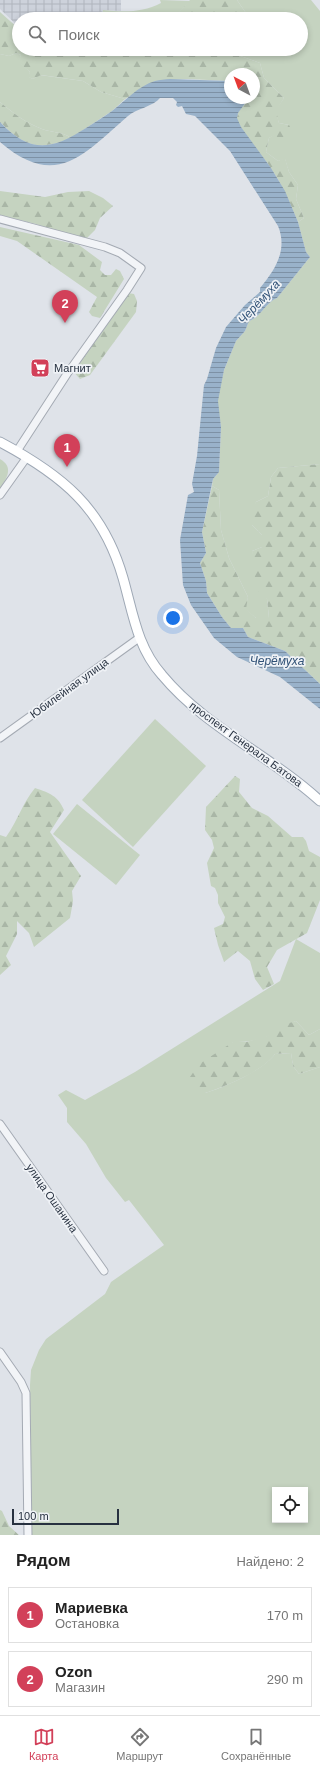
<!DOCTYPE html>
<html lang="ru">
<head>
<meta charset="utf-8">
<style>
	:root { --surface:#fff; --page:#f6f6f6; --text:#222; --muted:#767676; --line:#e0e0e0; --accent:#d24059 }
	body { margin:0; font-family:Helvetica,sans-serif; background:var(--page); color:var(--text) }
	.controls { position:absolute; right:12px; bottom:12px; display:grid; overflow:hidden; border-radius:0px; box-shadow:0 2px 6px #0003 }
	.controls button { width:36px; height:36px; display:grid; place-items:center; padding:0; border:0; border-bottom:1px solid var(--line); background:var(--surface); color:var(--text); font:20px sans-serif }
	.compass { position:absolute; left:224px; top:68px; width:36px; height:36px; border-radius:50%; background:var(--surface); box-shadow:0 2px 6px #0003; rotate:319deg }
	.scale { position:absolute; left:12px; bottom:10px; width:107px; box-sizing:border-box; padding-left:4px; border:2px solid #273140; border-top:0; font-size:11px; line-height:14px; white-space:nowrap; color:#273140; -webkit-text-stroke:3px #eff2f6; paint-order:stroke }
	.you { position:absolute; left:173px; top:618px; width:14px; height:14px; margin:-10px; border:3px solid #fff; border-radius:50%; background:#1a73e8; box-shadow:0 0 0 6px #1a73e833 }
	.badge { display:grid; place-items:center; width:26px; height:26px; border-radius:50%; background:var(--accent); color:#fff; font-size:13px; font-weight:700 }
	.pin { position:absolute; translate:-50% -33px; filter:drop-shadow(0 1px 2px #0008) }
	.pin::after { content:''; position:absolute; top:21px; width:14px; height:12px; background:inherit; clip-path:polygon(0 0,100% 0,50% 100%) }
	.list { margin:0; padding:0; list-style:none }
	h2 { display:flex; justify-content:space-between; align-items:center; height:52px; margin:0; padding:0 16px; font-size:17px }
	h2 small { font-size:13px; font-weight:400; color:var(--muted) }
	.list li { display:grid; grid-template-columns:26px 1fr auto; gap:12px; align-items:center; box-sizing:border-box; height:56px; margin:0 8px 8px; padding:0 8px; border:1px solid var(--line); border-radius:0px }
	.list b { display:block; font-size:15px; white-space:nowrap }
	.list p { margin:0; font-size:13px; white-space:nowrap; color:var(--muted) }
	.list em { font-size:13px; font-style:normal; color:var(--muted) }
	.icon { flex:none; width:22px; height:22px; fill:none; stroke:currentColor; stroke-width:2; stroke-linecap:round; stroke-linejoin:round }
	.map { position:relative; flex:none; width:320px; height:1535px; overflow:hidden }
	.search { position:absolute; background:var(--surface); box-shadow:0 2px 6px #0003; left:12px; right:12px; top:12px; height:44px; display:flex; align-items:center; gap:10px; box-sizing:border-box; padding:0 14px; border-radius:22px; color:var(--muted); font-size:15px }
	.sheet { height:180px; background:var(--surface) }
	nav { display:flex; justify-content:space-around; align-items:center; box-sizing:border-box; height:56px; border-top:1px solid var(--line); background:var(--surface); font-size:11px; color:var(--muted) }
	nav a { display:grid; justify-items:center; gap:2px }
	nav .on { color:var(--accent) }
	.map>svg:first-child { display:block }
</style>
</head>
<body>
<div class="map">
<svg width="320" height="1535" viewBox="0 0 320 1535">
	<defs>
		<pattern id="industrial-grid" width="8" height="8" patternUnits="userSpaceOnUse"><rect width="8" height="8" fill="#cdd2db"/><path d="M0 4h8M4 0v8" fill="none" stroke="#b0b5bd"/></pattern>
		<pattern id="forest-firs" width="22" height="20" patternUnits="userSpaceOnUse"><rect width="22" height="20" fill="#c5d3c0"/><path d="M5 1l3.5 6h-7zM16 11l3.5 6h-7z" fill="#a9b6a6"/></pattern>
		<pattern id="water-rules" width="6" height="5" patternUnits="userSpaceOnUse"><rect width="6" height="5" fill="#99b2ca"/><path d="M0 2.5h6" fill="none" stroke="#7d91a5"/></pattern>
	</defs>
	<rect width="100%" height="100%" fill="#dfe3e9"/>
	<path fill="url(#industrial-grid)" d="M0 0H121V11L103 10 101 19H19V27L0 9Z"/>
	<g fill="#c5d3c0" fill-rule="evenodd">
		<path d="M160 0 190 1 173 19H101L103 10C123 12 142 13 161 3Z"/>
		<path d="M237 0H311L320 11V464L278 468 271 477 268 496 256 502 252 525 262 535V547L252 551 267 599 269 618H256L245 609 248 597 229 558 221 530 219 490 212 486 213 479 219 472 221 427 217 401 224 370 236 341 245 331 249 321C261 317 265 303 277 298L310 257 306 252 298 222 304 218 296 199 298 185 289 172 285 159 278 161 266 152 269 138 289 125 279 123 275 111 284 98 264 78 260 63 229 52V49H301V19H232L241 17 246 13Z"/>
		<path d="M16 53 21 55 19 62 30 72 29 77 33 79 40 75 83 81 101 92 125 99 112 111 71 138C62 131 52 133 42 129 26 123 13 113 0 102V54L9 56Z"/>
		<path d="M0 459C14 467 7 478 0 488Z"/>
		<path d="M155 719 206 766 133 847 82 800Z"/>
		<path d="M77 804 140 855 116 885 53 834Z"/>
		<path d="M296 939 320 953V1029L309 1035 296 1021C285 1025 278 1031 268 1036 257 1041 244 1042 233 1042L205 1093C225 1087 262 1071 275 1054L291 1053 293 1066 299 1074 320 1067V1535H32L30 1385 31 1370 39 1350 46 1339 105 1294 111 1282 164 1245 129 1200 125 1202 106 1178 86 1144 67 1122V1108L58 1095 66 1090 85 1100 135 1072 280 981ZM275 1490H305V1520H275Z"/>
	</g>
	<g fill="url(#forest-firs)">
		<path d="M190 0H237L246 13 241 17 232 19H173Z"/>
		<path d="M0 12 19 29V49H90L98 52 105 49 120 52 132 49H229V52L260 63 264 78 284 98 276 111 279 123 289 125 293 133 291 139 284 143 275 135 269 138 266 152 278 161 285 158 289 172 298 185 296 199 304 218 298 222C290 203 282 184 270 167 263 156 240 130 237 119 236 111 246 104 249 98H254V74H230V81L187 79 155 81 125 99 101 92 83 81 41 75 33 79 28 77 30 72 18 62 21 55 16 53 9 56 0 54Z"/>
		<path d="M0 102C13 113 26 123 42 129 52 133 62 131 71 138 39 151 24 147 0 122Z"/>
		<path d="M0 191 45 197 68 192 89 191 103 198 113 206 100 218 95 230 87 238 54 230 36 224 0 215Z"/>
		<path d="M0 227 79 245 102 262 100 270 105 275H111L116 269 120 271 124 279 100 318 92 316 89 312 97 297 17 241 0 236Z"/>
		<path d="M128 293 134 294 137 301 136 312 90 375 80 379 72 370Z"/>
		<path d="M320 464V684L285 651 248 637 243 628H231L222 617 207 593 206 581 200 563 206 553 202 532 212 486 219 490 221 530 229 558 248 597 246 609 256 618H269L267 599 256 589 252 551 262 547V535L252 525 249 515 256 502 268 496 271 477 278 468Z"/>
		<path d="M235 776 240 779 239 792 252 808 268 816 292 837H303L306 841 309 851 320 857V900L307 933 277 950 267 967 274 984 263 990 255 979 250 961 238 951 224 962 218 945 214 928 223 924 225 917 218 903V895L215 888 211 886 207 863 214 848 212 840 205 830 206 807Z"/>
		<path d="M35 788C50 793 58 796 64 810L50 832 81 876 72 891 73 901 70 918 34 947 29 933 17 921V934L6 956 11 965 0 975V835L6 837C18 820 22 804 35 788Z"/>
		<path d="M296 1021 309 1035 320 1029V1067L299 1074 293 1066 291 1053 275 1054C262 1072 226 1086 205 1093L192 1088 190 1077 199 1064 233 1042H246L267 1036 286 1024Z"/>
		<path d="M0 1510 2 1511 9 1526 19 1535H0Z"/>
	</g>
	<path fill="url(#water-rules)" d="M170 79 230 81V98H249L238 113 237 118 241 127 271 168 285 191 298 222 306 252 310 257 277 298C265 303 261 317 249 321L245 331 236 341 224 370 218 401 221 427 219 472 213 479 202 532 206 553 200 563 206 581 207 593 222 617 231 628H243L248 637 285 651 320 684V709L280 677 237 657 214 638 191 605 183 585 180 540 188 495 194 492 192 484 197 456 204 385 207 379 216 348 226 327 245 305 260 292V288C275 270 288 250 278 226L230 151 195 116 186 114 182 106 178 107 176 105 177 102 173 98H160C154 106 136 109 128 116 83 155 56 190 0 142V122C30 154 52 150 86 128 95 122 104 117 112 111 125 101 138 86 155 81 159 80 165 79 170 79Z"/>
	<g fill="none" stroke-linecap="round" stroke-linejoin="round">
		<g stroke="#a4aab3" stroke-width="9">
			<g id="minor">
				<path d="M0 219 105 247 120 253 141 268 127 290 67 374 17 451"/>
				<path d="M0 495 27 457"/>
				<path d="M0 738 139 638"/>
				<path d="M0 1124 104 1271"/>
				<path d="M0 1352 21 1382 26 1393 28 1535"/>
			</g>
		</g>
		<g stroke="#9ea8b5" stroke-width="11">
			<path id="major" d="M0 442C62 475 103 508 123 578 133 613 137 647 162 675 206 728 270 755 320 801"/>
		</g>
		<use href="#minor" stroke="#f2f4f7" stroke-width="7"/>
		<use href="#major" stroke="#fff" stroke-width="9"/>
	</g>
	<defs>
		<g id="supermarket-square" transform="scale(1)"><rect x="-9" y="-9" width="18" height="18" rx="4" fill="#d24059" stroke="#eff2f6"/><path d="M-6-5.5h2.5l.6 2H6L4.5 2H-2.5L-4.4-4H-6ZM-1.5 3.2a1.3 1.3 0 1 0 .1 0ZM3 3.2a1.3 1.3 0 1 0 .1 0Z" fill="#fff"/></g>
	</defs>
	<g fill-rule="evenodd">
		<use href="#supermarket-square" x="40" y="368"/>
	</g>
	<g text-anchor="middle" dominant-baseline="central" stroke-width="3.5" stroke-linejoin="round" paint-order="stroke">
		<g font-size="11" fill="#273140" stroke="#eff2f6" text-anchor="start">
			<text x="54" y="368">Магнит</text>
		</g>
		<g font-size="11" fill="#273140" stroke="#eff2f6">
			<text transform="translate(69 688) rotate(-36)">Юбилейная улица</text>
			<text transform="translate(246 744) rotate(36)">проспект Генерала Батова</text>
			<text transform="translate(52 1198) rotate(55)">улица Ошанина</text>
		</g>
		<g font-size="12" font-style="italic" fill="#305176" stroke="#eff2f6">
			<text transform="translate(259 302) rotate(-47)">Черёмуха</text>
			<text x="277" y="661">Черёмуха</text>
		</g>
	</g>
</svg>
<div class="controls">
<button><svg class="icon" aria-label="locate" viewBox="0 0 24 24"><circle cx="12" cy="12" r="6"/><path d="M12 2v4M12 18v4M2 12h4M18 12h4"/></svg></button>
</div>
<svg class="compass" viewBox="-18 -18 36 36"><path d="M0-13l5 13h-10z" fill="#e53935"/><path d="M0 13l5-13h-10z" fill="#767676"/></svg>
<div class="scale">100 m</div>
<div class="you"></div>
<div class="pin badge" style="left:67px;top:467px">1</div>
<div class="pin badge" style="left:65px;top:323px">2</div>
<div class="search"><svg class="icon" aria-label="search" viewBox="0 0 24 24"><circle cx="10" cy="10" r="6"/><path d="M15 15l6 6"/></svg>Поиск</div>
</div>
<section class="sheet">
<h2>Рядом<small>Найдено: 2</small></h2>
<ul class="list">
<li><span class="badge">1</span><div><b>Мариевка</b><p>Остановка</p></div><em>170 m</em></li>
<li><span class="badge">2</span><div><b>Ozon</b><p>Магазин</p></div><em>290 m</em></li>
</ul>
</section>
<nav>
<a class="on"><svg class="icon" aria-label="map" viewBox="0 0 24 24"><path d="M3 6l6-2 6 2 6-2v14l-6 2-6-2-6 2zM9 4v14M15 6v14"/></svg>Карта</a>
<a><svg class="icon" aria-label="directions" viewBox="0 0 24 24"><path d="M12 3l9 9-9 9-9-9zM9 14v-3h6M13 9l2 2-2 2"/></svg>Маршрут</a>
<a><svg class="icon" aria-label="saved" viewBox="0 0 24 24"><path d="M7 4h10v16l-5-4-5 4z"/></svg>Сохранённые</a>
</nav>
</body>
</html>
